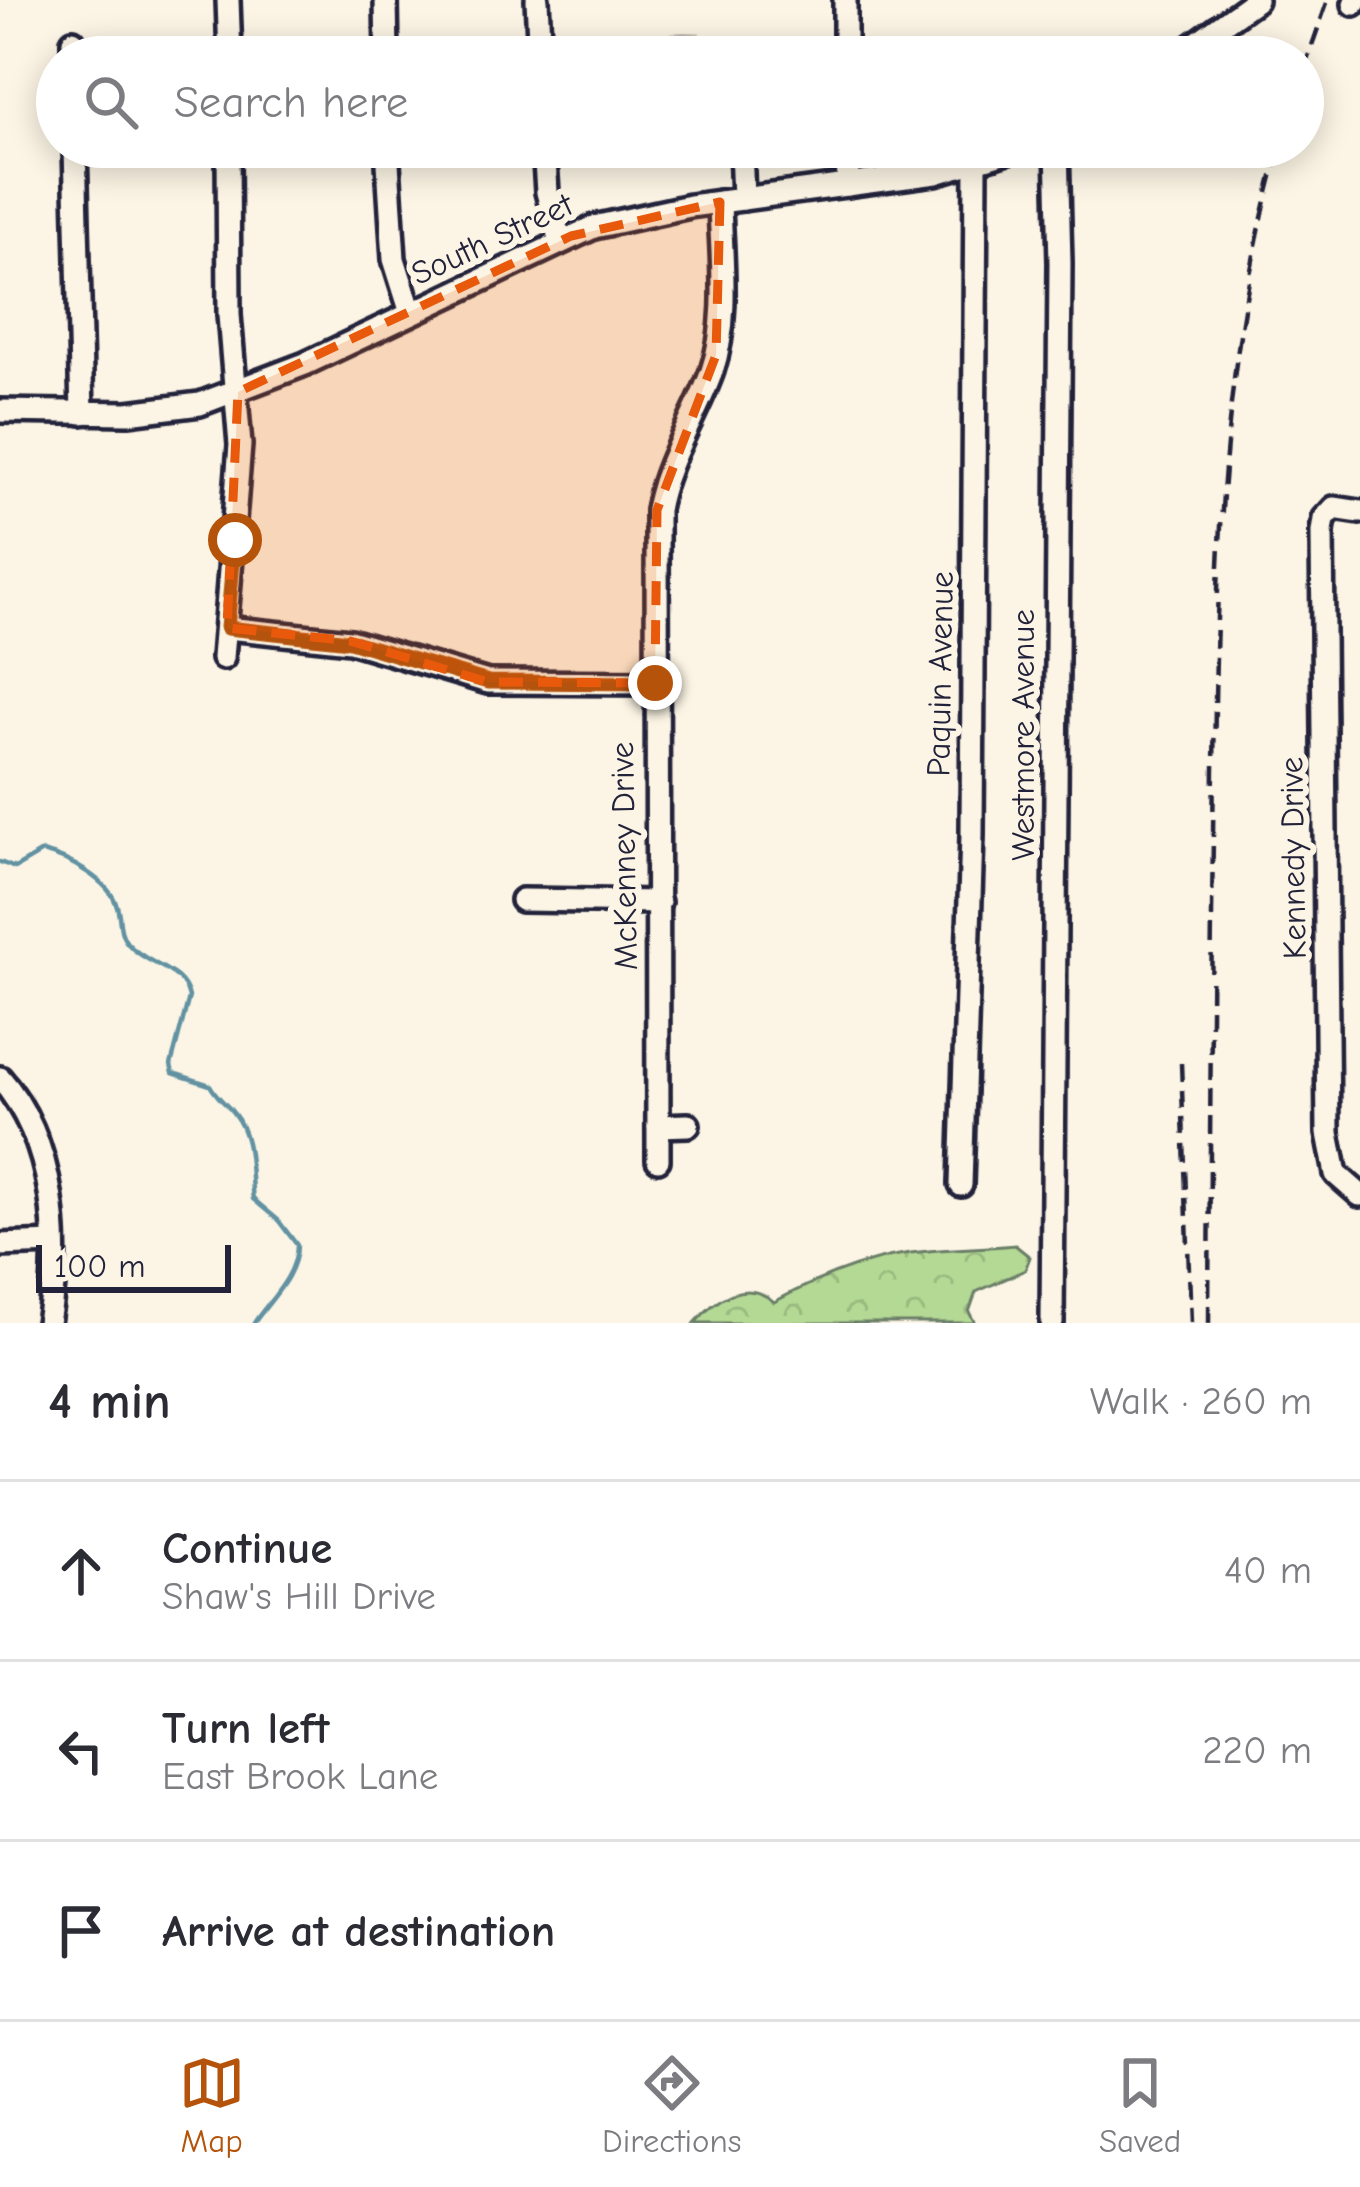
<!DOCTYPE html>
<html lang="en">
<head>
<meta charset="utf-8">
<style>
	:root { --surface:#fff; --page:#f7f7f7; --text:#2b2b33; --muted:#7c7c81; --line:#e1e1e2; --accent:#b45309 }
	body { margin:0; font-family:"Comic Neue",sans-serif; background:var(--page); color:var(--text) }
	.scale { position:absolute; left:36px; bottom:30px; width:195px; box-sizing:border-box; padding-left:12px; border:6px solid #22223b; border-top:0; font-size:33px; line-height:42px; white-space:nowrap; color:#22223b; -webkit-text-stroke:9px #fcf5e5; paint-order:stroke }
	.stop { position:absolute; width:36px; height:36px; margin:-27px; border:9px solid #b45309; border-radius:50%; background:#fff }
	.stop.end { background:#b45309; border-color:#fff; box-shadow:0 3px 12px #0008 }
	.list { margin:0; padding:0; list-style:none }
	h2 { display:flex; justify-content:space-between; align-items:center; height:156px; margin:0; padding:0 48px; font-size:51px }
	h2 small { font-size:39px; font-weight:400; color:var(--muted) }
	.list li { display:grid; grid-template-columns:78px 1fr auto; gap:36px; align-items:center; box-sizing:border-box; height:180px; padding:0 48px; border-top:3px solid var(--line) }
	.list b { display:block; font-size:45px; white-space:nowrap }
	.list p { margin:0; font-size:39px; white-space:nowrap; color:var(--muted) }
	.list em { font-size:39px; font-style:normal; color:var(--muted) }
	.icon { flex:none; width:66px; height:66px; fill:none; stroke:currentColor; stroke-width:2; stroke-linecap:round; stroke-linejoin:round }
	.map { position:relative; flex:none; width:1360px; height:1323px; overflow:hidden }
	.search { position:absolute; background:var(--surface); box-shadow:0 6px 30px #0003; left:36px; right:36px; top:36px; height:132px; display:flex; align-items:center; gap:30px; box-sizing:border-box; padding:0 42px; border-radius:66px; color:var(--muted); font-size:45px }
	.sheet { height:696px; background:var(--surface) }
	nav { display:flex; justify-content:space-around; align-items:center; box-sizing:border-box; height:168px; border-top:3px solid var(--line); background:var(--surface); font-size:33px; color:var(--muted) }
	nav a { display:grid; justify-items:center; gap:6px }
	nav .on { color:var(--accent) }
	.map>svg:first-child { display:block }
</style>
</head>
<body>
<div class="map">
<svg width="1360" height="1323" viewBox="0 0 1360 1323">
	<defs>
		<pattern id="forest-crowns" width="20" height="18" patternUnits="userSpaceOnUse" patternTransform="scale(3)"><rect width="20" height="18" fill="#b4d994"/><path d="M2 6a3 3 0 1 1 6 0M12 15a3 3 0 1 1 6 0" fill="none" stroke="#9aba80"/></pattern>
		<pattern id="building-hatch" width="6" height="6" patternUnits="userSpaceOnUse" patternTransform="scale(3)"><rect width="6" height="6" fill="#fac1b0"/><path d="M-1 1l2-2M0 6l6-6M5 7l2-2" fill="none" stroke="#d6a698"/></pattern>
		<filter id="shadow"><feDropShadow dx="5.5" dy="-5.5" stdDeviation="3" flood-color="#0004"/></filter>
	</defs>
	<rect width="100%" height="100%" fill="#fcf5e5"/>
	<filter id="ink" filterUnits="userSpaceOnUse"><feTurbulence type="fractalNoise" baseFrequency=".00833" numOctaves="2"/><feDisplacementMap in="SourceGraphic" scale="24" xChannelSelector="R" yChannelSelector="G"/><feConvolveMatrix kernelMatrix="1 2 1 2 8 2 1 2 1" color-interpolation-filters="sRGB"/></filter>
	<g filter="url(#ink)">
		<path fill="url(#forest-crowns)" stroke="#6b7e68" stroke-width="3" d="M1015 1245 1030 1257 1025 1270 976 1292 969 1312 975 1323H695C715 1299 746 1277 774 1302 820 1277 875 1255 928 1251 957 1248 986 1248 1015 1245Z"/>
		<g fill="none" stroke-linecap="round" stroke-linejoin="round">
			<path stroke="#6292a2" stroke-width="4.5" d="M0 862 15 868 42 852C68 858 109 880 117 906 121 919 118 932 127 943 147 966 183 968 189 997L171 1065 173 1073 210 1085C217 1098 226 1103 234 1114 253 1138 249 1171 253 1199L278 1220 297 1245C297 1276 270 1299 254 1323"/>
		</g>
		<path fill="url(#building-hatch)" stroke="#22223b" stroke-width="3" filter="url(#shadow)" d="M672 35 696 40 695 57H659L675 55Z"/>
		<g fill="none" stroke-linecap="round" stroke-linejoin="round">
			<g stroke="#22223b" stroke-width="30">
				<g id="minor">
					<path d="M228 0 230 57"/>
					<path d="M386 0 387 57"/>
					<path d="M537 0 540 57"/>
					<path d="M845 0V57"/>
					<path d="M1354 4 1356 0"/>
					<path d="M73 41V57"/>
					<path d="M230 56 280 57"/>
					<path d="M1177 57 1256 0"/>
					<path d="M75 147 82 413"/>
					<path d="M387 147 394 259 411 313"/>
					<path d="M544 147 547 192 560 241"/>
					<path d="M741 147 743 199"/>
					<path d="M847 147 848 185"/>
					<path d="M0 411 128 413 200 404 305 364 594 227 690 206 936 173 1022 147"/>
					<path d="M1360 512 1334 508 1324 519 1322 532 1328 1133 1336 1174 1360 1195"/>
					<path d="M227 628 350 641 488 682 655 683"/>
					<path d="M223 658 240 445 229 315 228 147"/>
					<path d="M522 900 659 902"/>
					<path d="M0 1078C56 1142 62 1242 48 1323"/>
					<path d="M658 1126 688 1125"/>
					<path d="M658 1160 657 510C666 459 695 419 712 371 730 319 721 256 720 202"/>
					<path d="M961 1185 972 835 976 163"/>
					<path d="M0 1245 54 1243"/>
					<path d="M1052 1323 1060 263 1057 147"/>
				</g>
			</g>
			<use href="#minor" stroke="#fcf5e5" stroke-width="21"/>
			<g stroke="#22223b" stroke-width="4.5" stroke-dasharray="18 9" stroke-linecap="butt">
				<path d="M1303 71 1328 0"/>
				<path d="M1181 1063 1191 1323"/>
				<path d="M1209 1323C1210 1138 1211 953 1214 768 1217 553 1221 356 1280 147"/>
			</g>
		</g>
	</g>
	<g fill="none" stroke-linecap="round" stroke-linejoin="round" filter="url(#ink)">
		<path stroke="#b45309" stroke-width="15" d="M235 540 227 628 350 641 488 682 655 683"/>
	</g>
	<path fill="#e8590c" fill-opacity="0.2" stroke="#e8590c" stroke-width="9" stroke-dasharray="24 15" stroke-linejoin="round" d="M720 202 716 355 657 510 655 683 488 682 350 641 227 628 238 392 571 236Z"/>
	<g text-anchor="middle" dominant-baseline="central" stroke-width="12" stroke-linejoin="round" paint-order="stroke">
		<g font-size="33" fill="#22223b" stroke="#fcf5e5">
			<text transform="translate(492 239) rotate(-25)">South Street</text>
			<text transform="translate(940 674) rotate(-89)">Paquin Avenue</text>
			<text transform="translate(1023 735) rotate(-90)">Westmore Avenue</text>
			<text transform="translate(624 856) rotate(-91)">McKenney Drive</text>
			<text transform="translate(1293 858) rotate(-91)">Kennedy Drive</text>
		</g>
	</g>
</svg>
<div class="scale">100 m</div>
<div class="stop" style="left:235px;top:540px"></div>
<div class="stop end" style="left:655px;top:683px"></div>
<div class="search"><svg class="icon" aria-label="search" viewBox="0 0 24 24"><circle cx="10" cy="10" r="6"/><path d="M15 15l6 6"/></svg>Search here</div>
</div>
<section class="sheet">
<h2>4 min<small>Walk · 260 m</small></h2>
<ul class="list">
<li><svg class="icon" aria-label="ahead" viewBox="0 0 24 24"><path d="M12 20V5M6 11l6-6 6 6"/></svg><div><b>Continue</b><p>Shaw's Hill Drive</p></div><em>40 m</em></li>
<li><svg class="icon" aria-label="left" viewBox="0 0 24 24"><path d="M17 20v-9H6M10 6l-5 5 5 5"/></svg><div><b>Turn left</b><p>East Brook Lane</p></div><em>220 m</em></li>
<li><svg class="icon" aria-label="arrive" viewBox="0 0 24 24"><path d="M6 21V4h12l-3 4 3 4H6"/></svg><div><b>Arrive at destination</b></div></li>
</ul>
</section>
<nav>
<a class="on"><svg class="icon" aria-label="map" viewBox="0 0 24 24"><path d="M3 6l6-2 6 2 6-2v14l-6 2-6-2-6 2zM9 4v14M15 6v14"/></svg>Map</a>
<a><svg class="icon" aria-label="directions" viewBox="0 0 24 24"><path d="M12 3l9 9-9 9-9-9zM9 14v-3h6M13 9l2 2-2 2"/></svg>Directions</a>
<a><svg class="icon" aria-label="saved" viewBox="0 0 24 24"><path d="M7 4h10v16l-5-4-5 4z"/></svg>Saved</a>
</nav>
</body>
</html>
